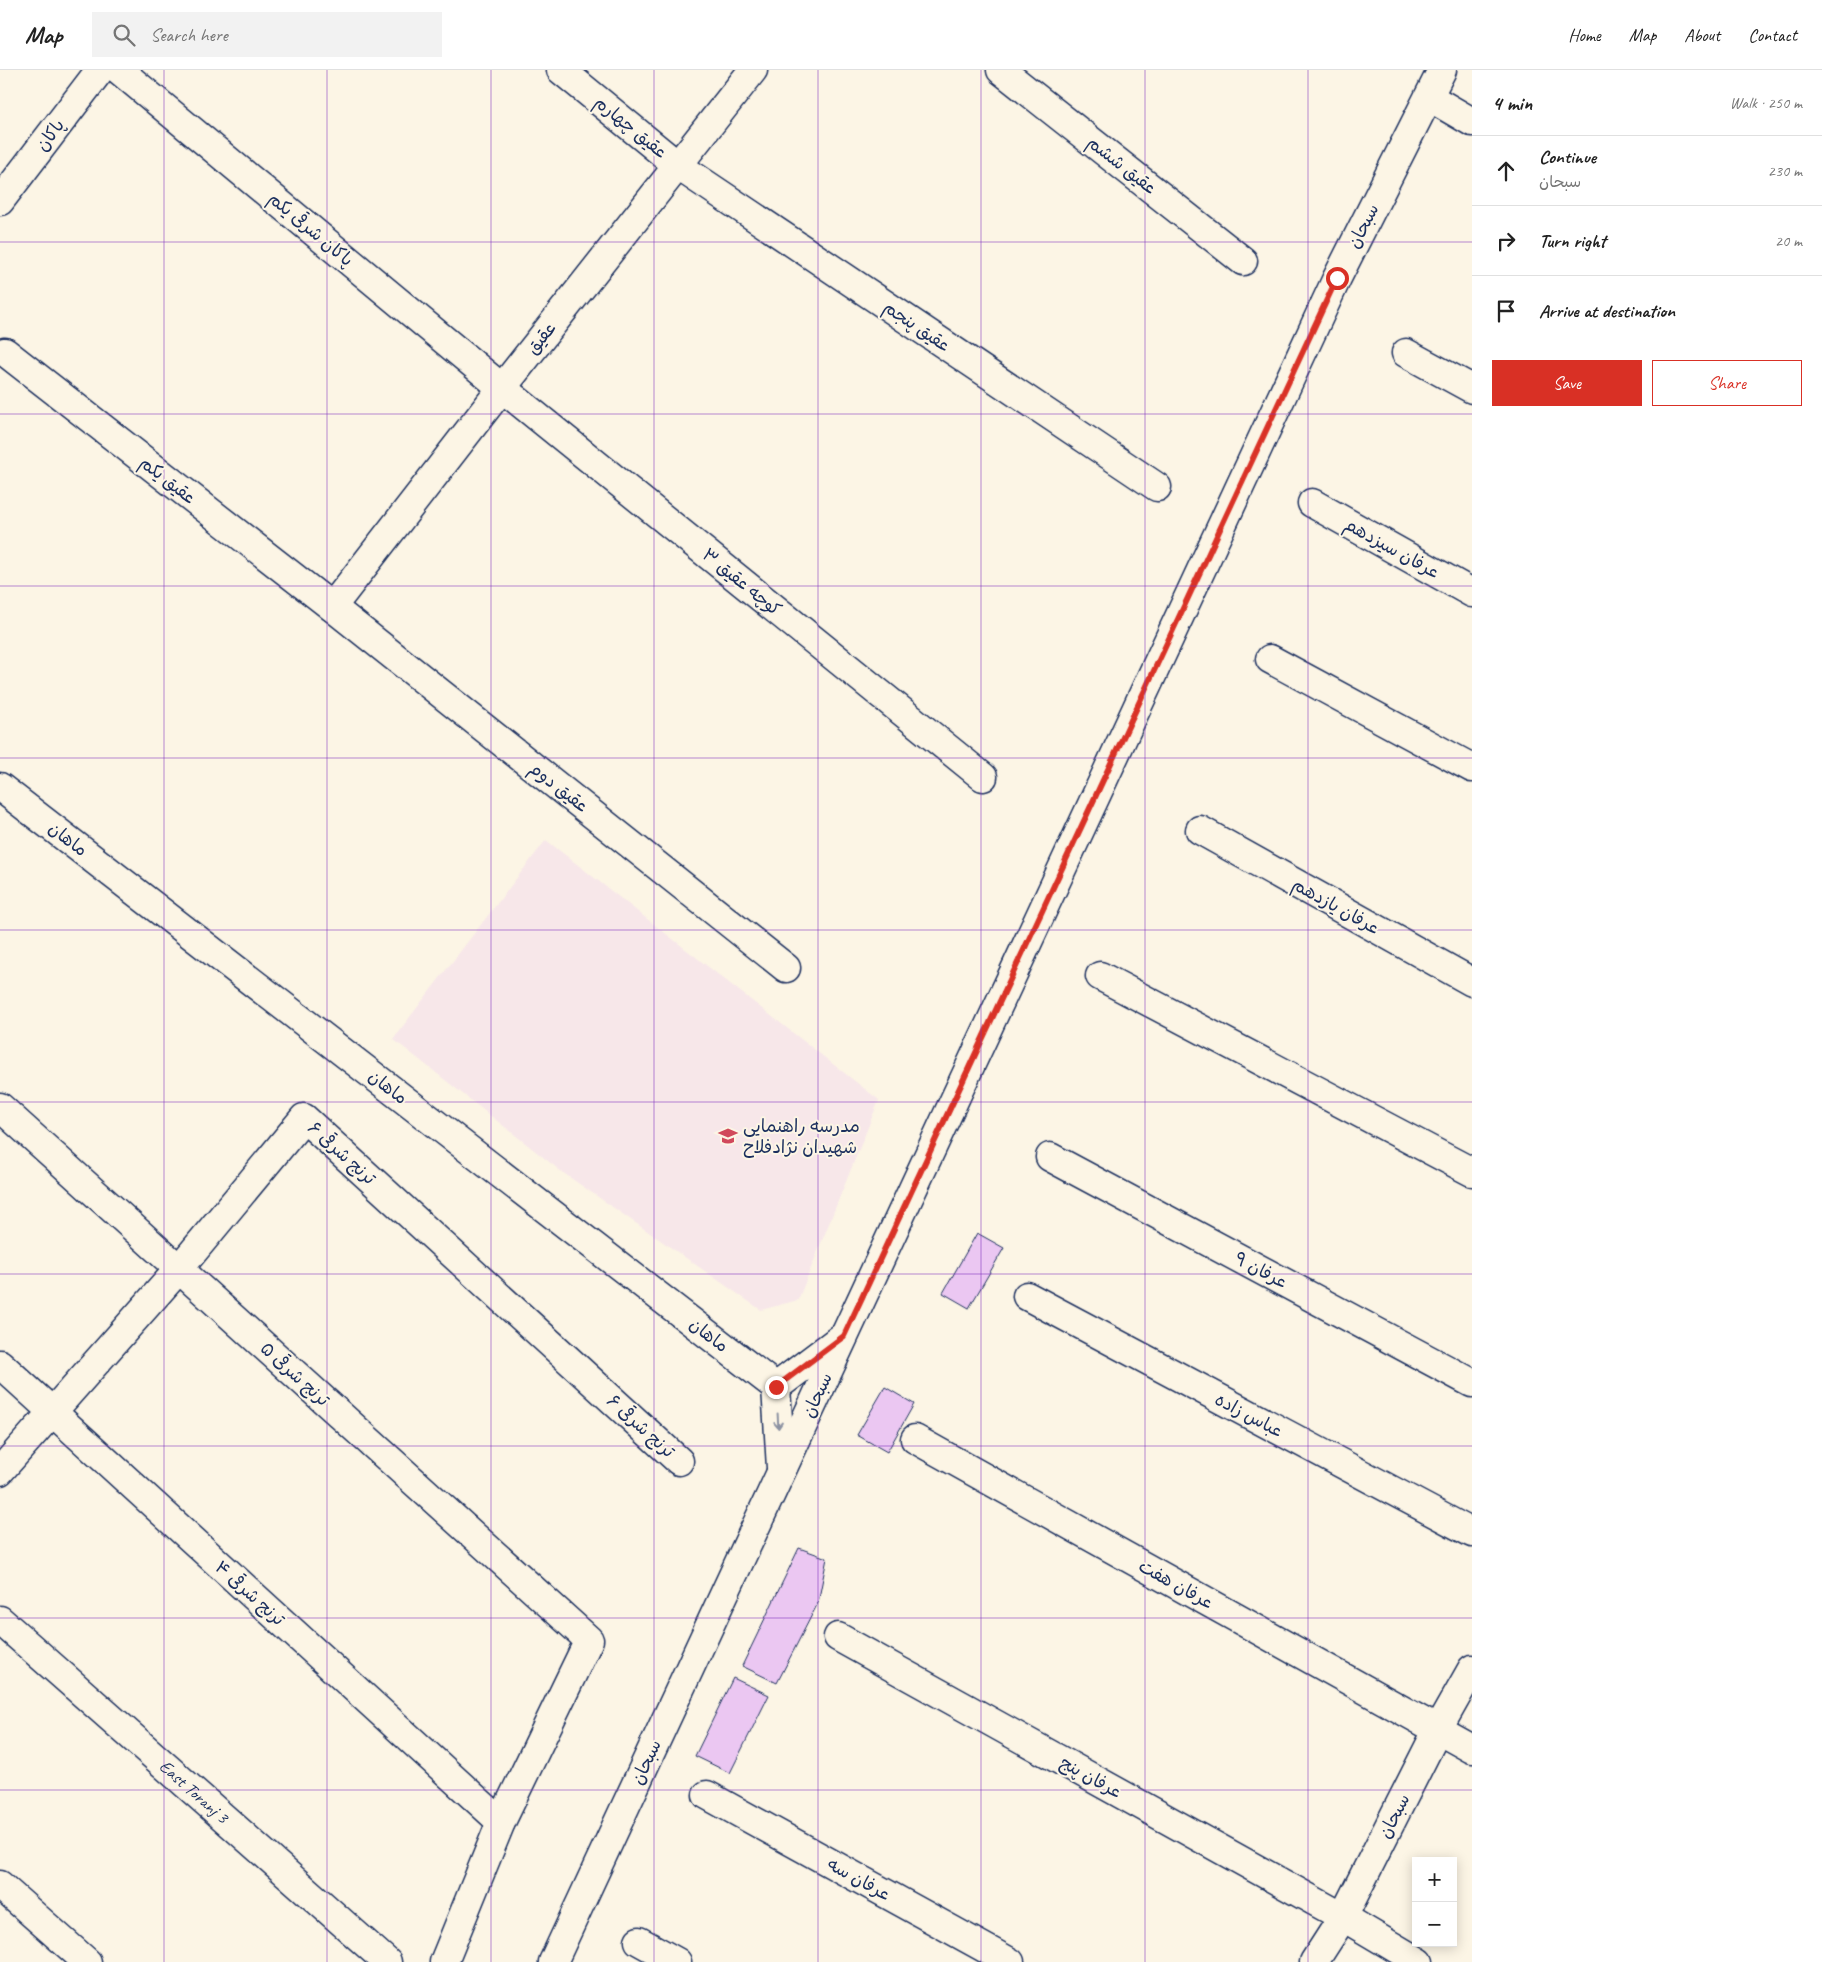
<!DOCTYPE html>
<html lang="en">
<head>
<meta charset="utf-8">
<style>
	:root { --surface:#fff; --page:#f2f2f2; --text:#222; --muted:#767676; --line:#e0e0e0; --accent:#d93025 }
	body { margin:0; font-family:Caveat,"Playpen Sans Arabic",sans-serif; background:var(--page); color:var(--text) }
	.controls { position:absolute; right:15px; bottom:15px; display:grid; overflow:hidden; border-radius:0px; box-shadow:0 2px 12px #0003 }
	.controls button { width:45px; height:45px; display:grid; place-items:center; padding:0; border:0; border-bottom:1px solid var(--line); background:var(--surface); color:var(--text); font:25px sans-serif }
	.stop { position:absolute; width:15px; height:15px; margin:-11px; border:4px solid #d93025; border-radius:50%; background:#fff }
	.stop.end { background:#d93025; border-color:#fff; box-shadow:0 1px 5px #0008 }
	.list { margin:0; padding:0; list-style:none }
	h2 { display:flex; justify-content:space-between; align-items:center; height:65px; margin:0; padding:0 20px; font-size:21px }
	h2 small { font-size:16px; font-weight:400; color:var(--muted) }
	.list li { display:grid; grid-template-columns:32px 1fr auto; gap:15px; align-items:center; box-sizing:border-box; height:70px; padding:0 20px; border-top:1px solid var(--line) }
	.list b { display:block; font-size:19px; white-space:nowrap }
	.list p { margin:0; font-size:16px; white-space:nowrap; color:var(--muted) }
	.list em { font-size:16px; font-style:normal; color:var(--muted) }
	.actions { display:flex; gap:10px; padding:15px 20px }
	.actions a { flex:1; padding:11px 0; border:1px solid var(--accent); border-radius:0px; text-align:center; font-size:18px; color:var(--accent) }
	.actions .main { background:var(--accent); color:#fff }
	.icon { flex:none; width:28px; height:28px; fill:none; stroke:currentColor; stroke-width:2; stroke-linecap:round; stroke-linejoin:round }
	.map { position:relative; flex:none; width:1472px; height:1892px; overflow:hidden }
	header { display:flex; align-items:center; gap:30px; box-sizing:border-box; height:70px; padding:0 25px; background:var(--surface); border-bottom:1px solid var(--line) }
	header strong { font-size:24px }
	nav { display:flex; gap:28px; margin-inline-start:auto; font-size:18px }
	.search { width:350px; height:45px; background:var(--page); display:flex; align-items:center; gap:12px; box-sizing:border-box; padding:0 18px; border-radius:0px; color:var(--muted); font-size:19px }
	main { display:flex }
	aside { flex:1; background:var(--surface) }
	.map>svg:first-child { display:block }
</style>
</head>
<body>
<header>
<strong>Map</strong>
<div class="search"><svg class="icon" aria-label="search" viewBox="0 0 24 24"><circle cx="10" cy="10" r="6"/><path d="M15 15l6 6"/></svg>Search here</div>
<nav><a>Home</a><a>Map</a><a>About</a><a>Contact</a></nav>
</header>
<main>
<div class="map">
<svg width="1472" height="1892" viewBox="0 0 1472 1892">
	<rect width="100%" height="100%" fill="#fcf5e5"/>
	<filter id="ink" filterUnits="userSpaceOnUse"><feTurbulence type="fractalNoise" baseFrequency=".02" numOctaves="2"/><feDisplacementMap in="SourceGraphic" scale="10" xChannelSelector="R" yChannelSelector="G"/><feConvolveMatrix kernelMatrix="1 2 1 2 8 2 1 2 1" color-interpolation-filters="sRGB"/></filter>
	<g filter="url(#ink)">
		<path fill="#f7e7e9" d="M546 770 879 1030 798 1230 761 1240 562 1102 393 969Z"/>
		<g fill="#ebc7f2" stroke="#1b2f5e">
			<path d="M977 1163 1004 1178 969 1238 943 1223Z"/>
			<path d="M885 1317 914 1334 887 1382 857 1365Z"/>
			<path d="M799 1478 827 1488 818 1533 777 1613 742 1596Z"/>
			<path d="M733 1608 769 1625 730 1703 695 1686Z"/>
		</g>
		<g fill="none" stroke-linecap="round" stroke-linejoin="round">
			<g stroke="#1b2f5e" stroke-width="31">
				<g id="minor">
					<path d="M119 0 502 318 983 707"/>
					<path d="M561 0 677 95 1157 417"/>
					<path d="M1001 0 1243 191"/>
					<path d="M1429 27 1472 52"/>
					<path d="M0 131 100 0"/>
					<path d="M5 282 332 537 786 898"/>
					<path d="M1406 283 1472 319"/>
					<path d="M1312 433 1472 523"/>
					<path d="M332 537 502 318 753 0"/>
					<path d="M1270 589 1472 698"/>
					<path d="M0 717 776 1317"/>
					<path d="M1200 760 1472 912"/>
					<path d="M1100 906 1472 1102"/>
					<path d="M0 1037 589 1570 501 1752 444 1892"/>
					<path d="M1050 1087 1472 1313"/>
					<path d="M1027 1226 1472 1463"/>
					<path d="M0 1294 501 1752"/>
					<path d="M915 1369 1472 1679"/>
					<path d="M781 1398 776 1317 841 1268"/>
					<path d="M0 1401 179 1199 304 1048 679 1391"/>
					<path id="s1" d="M0 1550 387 1892"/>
					<path d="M838 1567 1343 1847 1419 1892"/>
					<path d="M707 1725 1010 1892"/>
					<path d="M0 1815 87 1892"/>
					<path d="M639 1871 677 1892"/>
					<path d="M553 1892 1337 208 1442 0"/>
					<path d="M1314 1892 1343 1847 1438 1659 1472 1599"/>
				</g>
			</g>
			<use href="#minor" stroke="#fcf5e5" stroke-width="28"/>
		</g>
		<defs><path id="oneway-shaft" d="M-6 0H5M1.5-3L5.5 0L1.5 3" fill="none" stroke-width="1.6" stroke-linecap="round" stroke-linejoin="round" transform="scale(1.25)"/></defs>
		<use stroke="#8c92a2" href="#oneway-shaft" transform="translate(778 1351) rotate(87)"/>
	</g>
	<g fill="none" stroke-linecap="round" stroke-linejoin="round" filter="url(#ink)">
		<path stroke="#d93025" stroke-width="6" d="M776 1317 844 1266 1337 208"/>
	</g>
	<path fill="none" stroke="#7b2cbf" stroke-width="1" stroke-opacity="0.55" d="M164 0V1892M327 0V1892M491 0V1892M654 0V1892M818 0V1892M981 0V1892M1145 0V1892M1308 0V1892M0 172H1472M0 344H1472M0 516H1472M0 688H1472M0 860H1472M0 1032H1472M0 1204H1472M0 1376H1472M0 1548H1472M0 1720H1472"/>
	<defs>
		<g id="school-bare" transform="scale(1.5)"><path d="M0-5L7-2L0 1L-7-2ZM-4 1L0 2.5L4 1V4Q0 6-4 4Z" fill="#d1495b" stroke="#fcf5e5" stroke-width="2.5" paint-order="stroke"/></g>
	</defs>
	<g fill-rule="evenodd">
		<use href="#school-bare" x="728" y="1066"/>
	</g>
	<g text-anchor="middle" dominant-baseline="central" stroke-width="4" stroke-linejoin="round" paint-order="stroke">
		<g font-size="18" fill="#1b2f5e" stroke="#fcf5e5">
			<text transform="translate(631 57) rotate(39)">عقیق چهارم</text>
			<text transform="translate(50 65) rotate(-53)">پاکان</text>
			<text transform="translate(1122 95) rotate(38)">عقیق ششم</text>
			<text transform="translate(1363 156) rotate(-63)">سبحان</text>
			<text transform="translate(311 159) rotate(40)">پاکان شرقی یکم</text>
			<text transform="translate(917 256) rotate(34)">عقیق پنجم</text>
			<text transform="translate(541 268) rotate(-52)">عقیق</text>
			<text transform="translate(168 410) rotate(38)">عقیق یکم</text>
			<text transform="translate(1392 478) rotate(29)">عرفان سیزدهم</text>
			<text transform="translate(742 512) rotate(39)">کوچه عقیق ۳</text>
			<text transform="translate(559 717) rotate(38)">عقیق دوم</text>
			<text transform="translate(68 769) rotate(38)">ماهان</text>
			<text transform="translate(1336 836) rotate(29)">عرفان یازدهم</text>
			<text transform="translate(388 1017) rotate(38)">ماهان</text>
			<text transform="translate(342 1083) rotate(42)">ترنج شرقی ۶</text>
			<text transform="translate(1261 1200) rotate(28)">عرفان ۹</text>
			<text transform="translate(709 1265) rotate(38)">ماهان</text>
			<text transform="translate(295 1304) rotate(42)">ترنج شرقی ۵</text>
			<text transform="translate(817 1325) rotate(-65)">سبحان</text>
			<text transform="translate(1249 1345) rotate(28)">عباس زاده</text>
			<text transform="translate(641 1356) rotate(42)">ترنج شرقی ۶</text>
			<text transform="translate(1176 1514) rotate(29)">عرفان هفت</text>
			<text transform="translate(250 1523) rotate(42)">ترنج شرقی ۴</text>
			<text transform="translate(646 1692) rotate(-65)">سبحان</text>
			<text transform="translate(1091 1707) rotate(29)">عرفان پنج</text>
			<text stroke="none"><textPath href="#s1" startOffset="259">East Toranj 3</textPath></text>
			<text transform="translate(1394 1746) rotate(-63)">سبحان</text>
			<text transform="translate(859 1809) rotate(29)">عرفان سه</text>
		</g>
		<g font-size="18" fill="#1b2f5e" stroke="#fcf5e5" text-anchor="start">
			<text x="743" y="1056">مدرسه راهنمایی<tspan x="743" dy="21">شهیدان نژادفلاح</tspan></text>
		</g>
	</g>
</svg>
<div class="controls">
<button>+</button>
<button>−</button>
</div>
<div class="stop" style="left:1337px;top:208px"></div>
<div class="stop end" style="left:776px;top:1317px"></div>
</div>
<aside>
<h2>4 min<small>Walk · 250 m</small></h2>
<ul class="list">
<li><svg class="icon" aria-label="ahead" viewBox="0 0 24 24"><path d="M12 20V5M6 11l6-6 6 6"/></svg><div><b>Continue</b><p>سبحان</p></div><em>230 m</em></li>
<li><svg class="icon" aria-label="right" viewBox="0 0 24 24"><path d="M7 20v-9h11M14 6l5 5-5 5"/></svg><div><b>Turn right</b></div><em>20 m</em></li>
<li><svg class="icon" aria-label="arrive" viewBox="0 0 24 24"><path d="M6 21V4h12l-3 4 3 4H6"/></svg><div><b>Arrive at destination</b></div></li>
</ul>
<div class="actions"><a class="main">Save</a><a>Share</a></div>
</aside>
</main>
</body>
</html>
